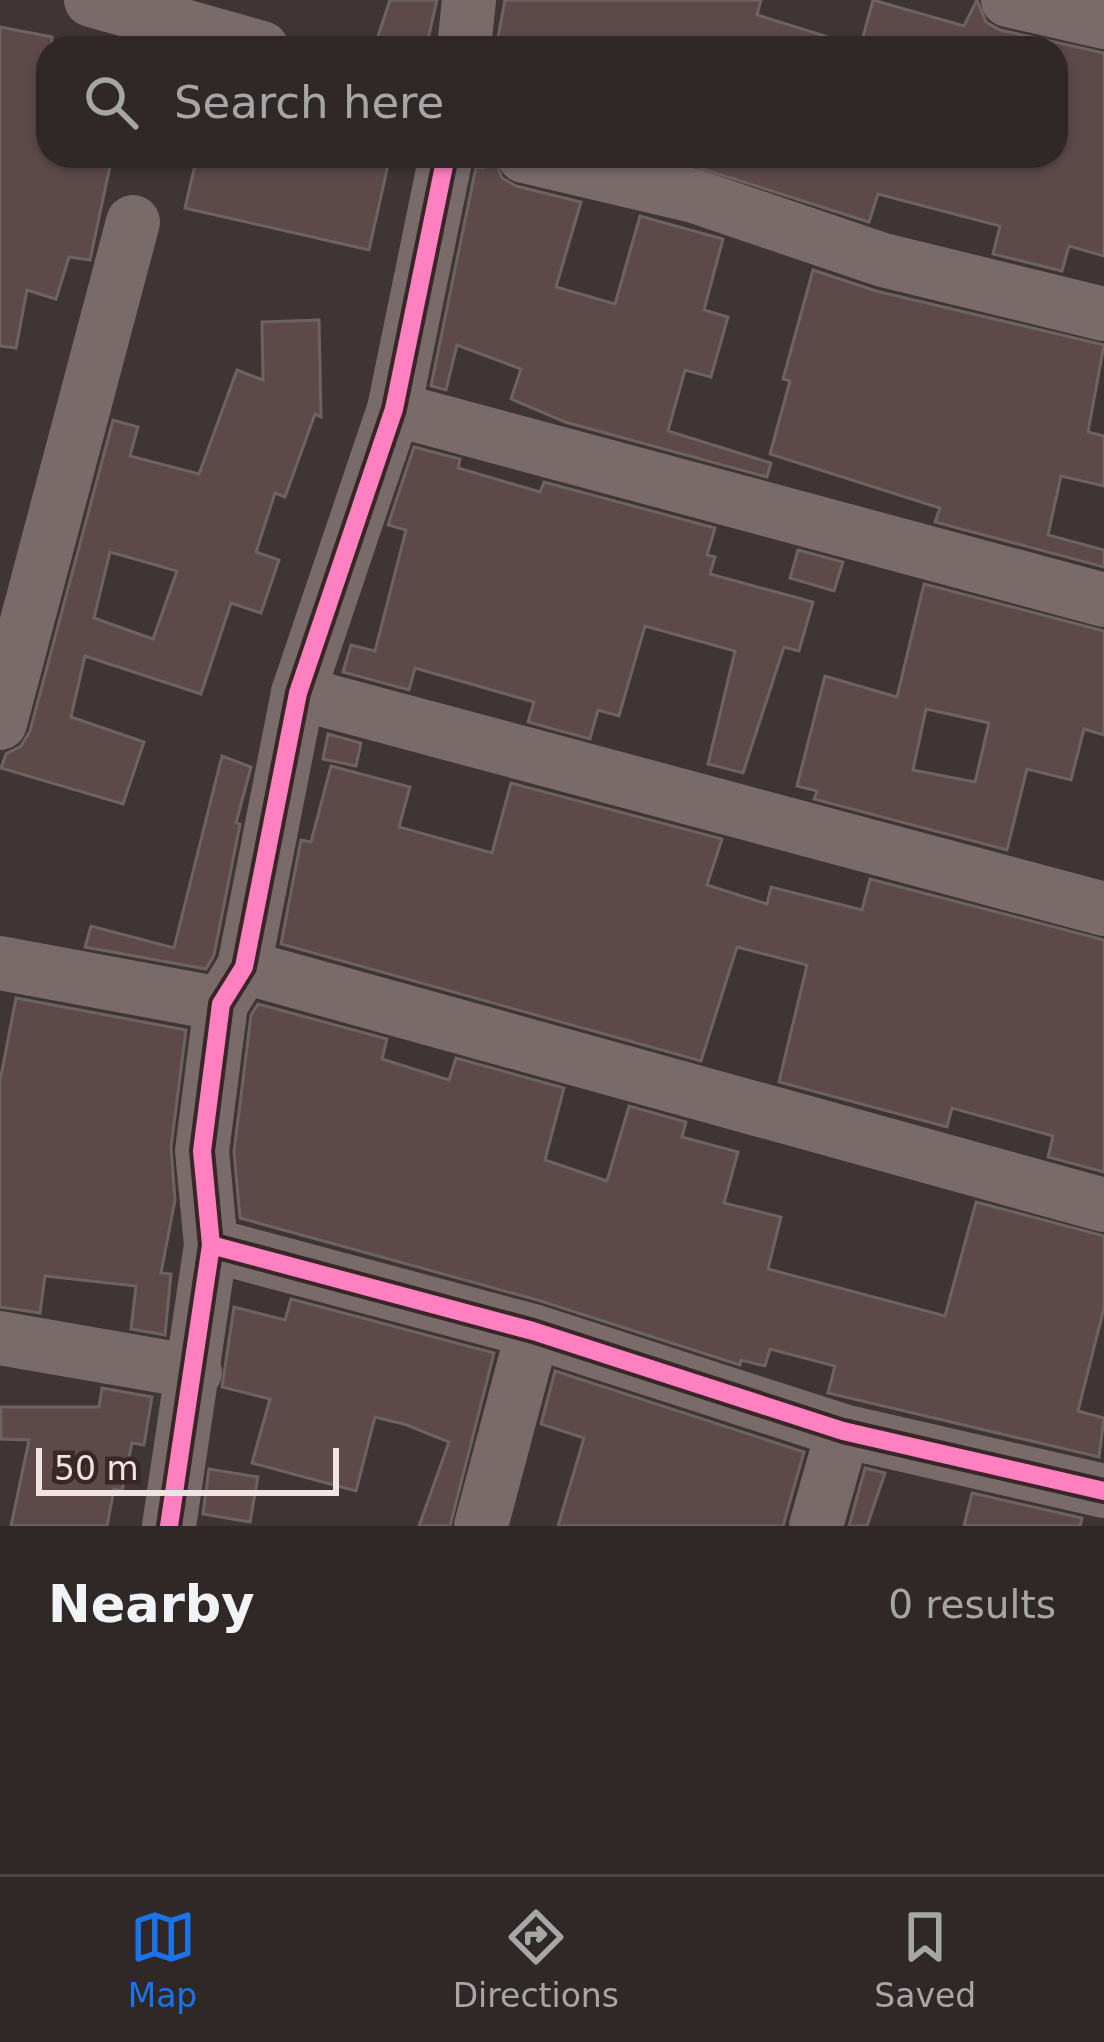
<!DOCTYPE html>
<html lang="en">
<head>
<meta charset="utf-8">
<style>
	:root { --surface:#2f2827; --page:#3b3433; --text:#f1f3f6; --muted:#a7a6a7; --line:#4a4444; --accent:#1a73e8 }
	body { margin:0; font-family:"DejaVu Sans",sans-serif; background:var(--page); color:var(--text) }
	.scale { position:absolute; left:36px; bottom:30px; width:303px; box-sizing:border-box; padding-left:12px; border:6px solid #f0e4e3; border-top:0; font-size:33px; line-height:42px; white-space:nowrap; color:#f0e4e3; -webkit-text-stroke:9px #382726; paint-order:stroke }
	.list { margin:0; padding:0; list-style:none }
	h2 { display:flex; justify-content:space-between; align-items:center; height:156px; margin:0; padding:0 48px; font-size:51px }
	h2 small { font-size:39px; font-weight:400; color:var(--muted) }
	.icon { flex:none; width:66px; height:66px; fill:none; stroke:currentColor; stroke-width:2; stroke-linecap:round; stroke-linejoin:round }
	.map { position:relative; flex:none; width:1104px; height:1526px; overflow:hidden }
	.search { position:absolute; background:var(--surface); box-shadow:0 3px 9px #0004; left:36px; right:36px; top:36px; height:132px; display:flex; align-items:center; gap:30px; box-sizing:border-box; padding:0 42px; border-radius:36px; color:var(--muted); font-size:45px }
	.sheet { height:348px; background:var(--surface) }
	nav { display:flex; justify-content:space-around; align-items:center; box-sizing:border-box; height:168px; border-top:3px solid var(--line); background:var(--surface); font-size:33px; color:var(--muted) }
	nav a { display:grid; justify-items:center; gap:6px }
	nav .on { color:var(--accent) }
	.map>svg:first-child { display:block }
</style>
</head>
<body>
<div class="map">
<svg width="1104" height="1526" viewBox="0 0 1104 1526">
	<rect width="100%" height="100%" fill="#3f3534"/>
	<g fill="#5e4949" stroke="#6c6362" stroke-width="3" fill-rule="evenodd">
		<path d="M390 0H437L426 48H374Z"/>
		<path d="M505 0H761L757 15 838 40 837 48H496Z"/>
		<path d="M873 0 964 26 977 0 986 22 1000 30 1104 53V256L1069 246 1062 271 993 254 1000 226 878 194 869 222 662 156H1056V48H860Z"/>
		<path d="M0 27 52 37 48 156 110 166 90 260 69 257 56 299 27 290 16 348 0 346Z"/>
		<path d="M197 156H390L369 250 185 208Z"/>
		<path d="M484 156H493L502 178 516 186 581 202 556 287 615 304 640 216 723 239 704 310 728 317 711 377 685 370 668 431 771 463 767 477 565 422 511 399 521 369 457 345 446 390 431 386 476 167 483 168Z"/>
		<path d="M813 270 876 291 1104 345 1088 432 1104 436V486L1061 476 1048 535 1104 550V567L935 522 940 508 770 454 790 381 783 379Z"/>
		<path d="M319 320 321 417 315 414 285 497 275 493 256 552 279 560 261 613 231 603 201 694 85 656 71 717 144 742 123 804 1 768 6 754 21 746 30 731 113 420 138 427 130 456 199 474 237 370 263 380 262 322ZM110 552 177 571 153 639 94 618Z"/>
		<path d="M414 447 460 459 458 468 540 492 544 482 715 528 707 555 715 557 710 574 813 602 799 651 784 647 743 773 708 764 735 651 645 626 619 716 598 710 590 739 528 722 534 702 415 668 409 690 343 672 351 645 375 651 406 530 388 525Z"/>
		<path d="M798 550 843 562 834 591 790 578Z"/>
		<path d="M924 584 1104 631V735L1084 729 1071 780 1027 769 1007 850 814 799 817 791 797 786 825 676 897 697ZM926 709 989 723 975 782 913 770Z"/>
		<path d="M328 734 361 743 356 766 323 759Z"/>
		<path d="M222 756 251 767 236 823 240 824 214 955 206 969 85 947 91 926 174 948Z"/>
		<path d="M331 766 410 787 399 827 492 853 511 783 722 839 707 885 767 904 771 887 862 910 870 879 1104 940V1172L1048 1157 1053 1136 952 1108 947 1127 779 1082 807 965 737 947 701 1061 281 944 301 840 311 842Z"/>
		<path d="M16 998 186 1030 171 1147 175 1200 161 1273 171 1274 165 1335 131 1329 136 1286 45 1276 40 1313 0 1307V1081Z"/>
		<path d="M258 1004 387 1039 382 1059 449 1080 456 1058 564 1088 545 1160 607 1181 629 1106 686 1122 682 1137 738 1152 724 1203 781 1217 768 1269 945 1316 976 1202 1104 1236V1308L1078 1411 1104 1418 1099 1457 828 1393 835 1366 770 1349 765 1366 741 1360 740 1365 541 1301 240 1218 234 1152 251 1015Z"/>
		<path d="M291 1299 494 1353 450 1526H419L449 1442 407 1425 375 1417 356 1491 252 1463 270 1399 222 1387 234 1307 285 1320Z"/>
		<path d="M555 1371 804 1452 783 1526H558L584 1438 541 1424Z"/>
		<path d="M102 1388 152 1397 144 1445 132 1443 122 1491 114 1489 107 1526H11L29 1440 1 1439V1407H99Z"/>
		<path d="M865 1468 885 1473 867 1526H849Z"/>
		<path d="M209 1469 258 1477 250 1522 203 1514Z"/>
		<path d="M972 1493 1082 1518 1080 1526H964Z"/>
	</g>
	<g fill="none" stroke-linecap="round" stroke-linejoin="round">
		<g stroke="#796b6a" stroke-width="54">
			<path d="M91 0 262 48"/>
			<path d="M1008 0 1104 22"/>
			<path d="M464 48 469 0"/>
			<path d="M524 156 694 196 883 260 1104 314"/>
			<path d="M394 409 1104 600"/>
			<path d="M298 693 1104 909"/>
			<path d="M0 723 133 222"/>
			<path d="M0 963 221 1004"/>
			<path d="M244 967 1104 1205"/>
			<path d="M211 1245 533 1331 843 1431 1104 1491"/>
			<path d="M0 1338 195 1372"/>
			<path d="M169 1526 211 1245 202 1151 221 1004 244 967 298 693 394 409 446 156"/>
			<path d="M481 1526 533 1331"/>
			<path d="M816 1526 843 1431"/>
		</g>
		<g stroke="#382726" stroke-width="26">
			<g id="cycleway">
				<path d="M211 1245 533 1331 843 1431 1104 1491"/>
				<path d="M169 1526 211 1245 202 1151 221 1004 244 967 298 693 394 409 446 156"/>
			</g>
		</g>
		<use href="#cycleway" stroke="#ff80c0" stroke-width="18"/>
	</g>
</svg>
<div class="scale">50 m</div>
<div class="search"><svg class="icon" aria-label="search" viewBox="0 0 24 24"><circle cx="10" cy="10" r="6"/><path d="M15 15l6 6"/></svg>Search here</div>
</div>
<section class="sheet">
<h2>Nearby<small>0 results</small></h2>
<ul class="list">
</ul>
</section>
<nav>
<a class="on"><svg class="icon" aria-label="map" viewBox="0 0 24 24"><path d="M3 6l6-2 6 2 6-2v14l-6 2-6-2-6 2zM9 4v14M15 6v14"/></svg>Map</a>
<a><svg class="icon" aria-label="directions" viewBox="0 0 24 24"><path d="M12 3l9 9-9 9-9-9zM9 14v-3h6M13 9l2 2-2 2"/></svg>Directions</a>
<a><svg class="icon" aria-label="saved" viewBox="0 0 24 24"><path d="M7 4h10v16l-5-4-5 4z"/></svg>Saved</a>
</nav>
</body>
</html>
